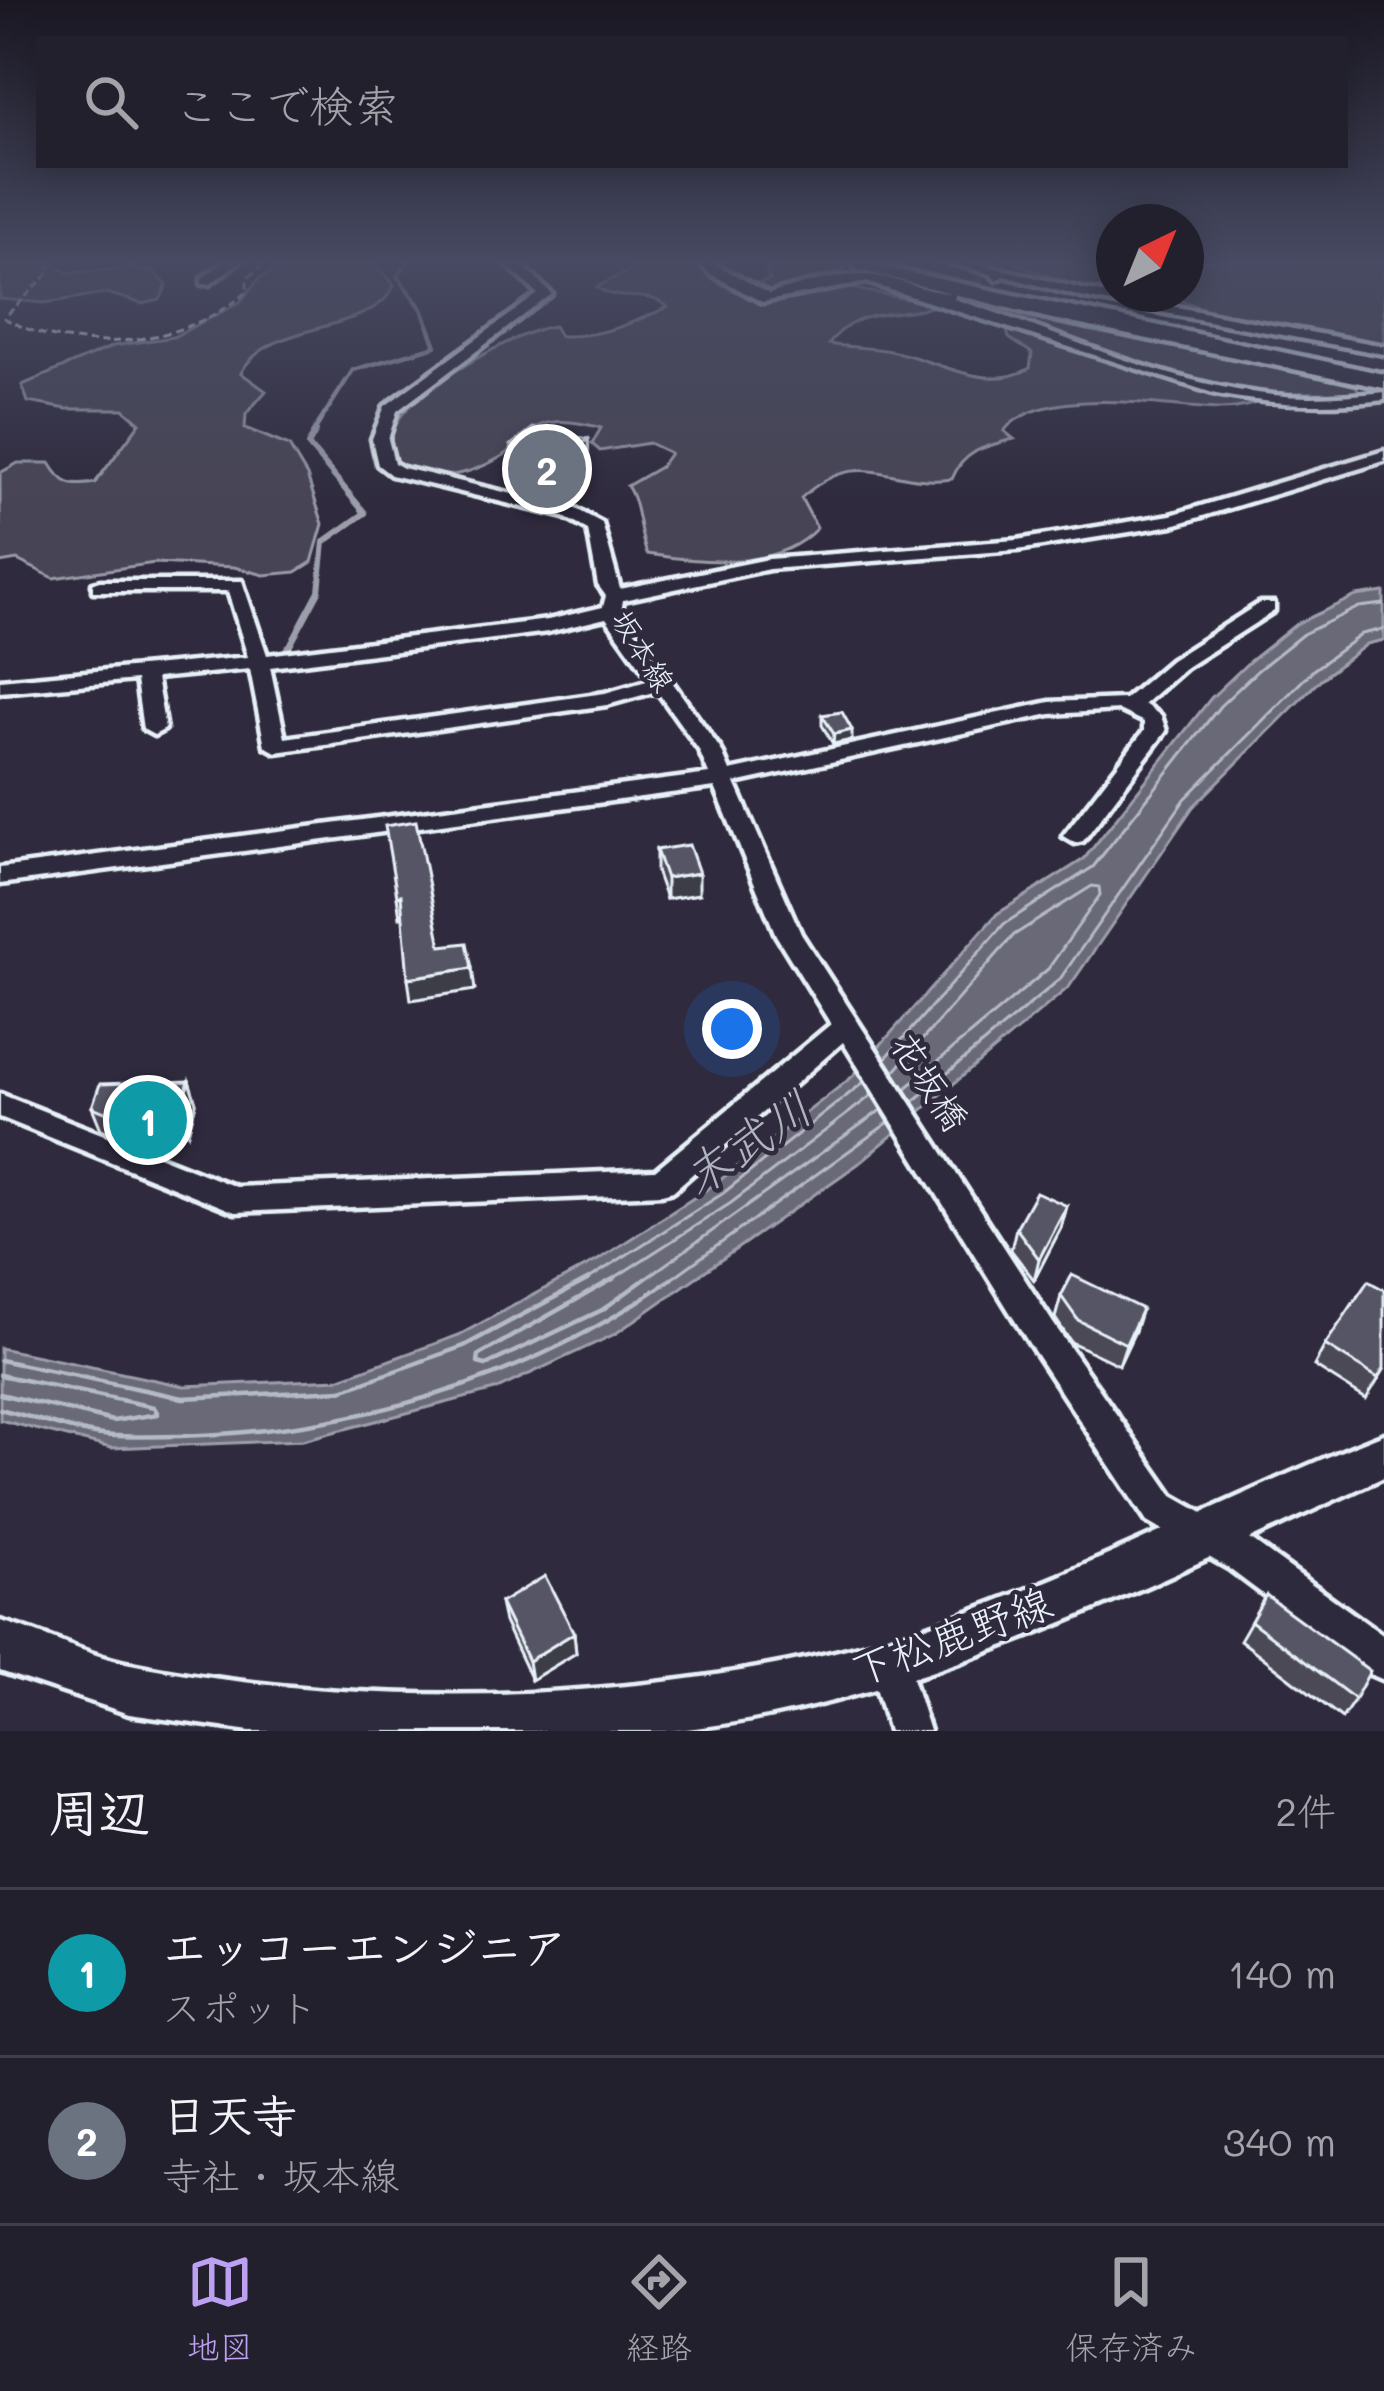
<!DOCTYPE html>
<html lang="ja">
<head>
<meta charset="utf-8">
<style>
	:root { --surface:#23202e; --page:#2b2836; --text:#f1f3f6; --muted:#a3a3aa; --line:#403e4a; --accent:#bca0f2 }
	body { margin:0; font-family:Mali,"Klee One",sans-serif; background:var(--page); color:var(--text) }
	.compass { position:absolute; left:1096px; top:204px; width:108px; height:108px; border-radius:50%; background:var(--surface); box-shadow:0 6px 30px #0003; rotate:43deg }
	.you { position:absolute; left:732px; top:1029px; width:42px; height:42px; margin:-30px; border:9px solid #fff; border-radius:50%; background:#1a73e8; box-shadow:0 0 0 18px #1a73e833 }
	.badge { display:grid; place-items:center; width:78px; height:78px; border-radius:50%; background:var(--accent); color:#fff; font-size:39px; font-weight:700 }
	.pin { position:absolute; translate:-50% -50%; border:6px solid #fff; box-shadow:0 3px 12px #0006 }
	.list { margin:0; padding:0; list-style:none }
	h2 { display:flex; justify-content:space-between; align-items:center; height:156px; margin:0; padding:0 48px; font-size:51px }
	h2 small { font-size:39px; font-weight:400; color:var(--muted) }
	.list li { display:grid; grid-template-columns:78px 1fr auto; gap:36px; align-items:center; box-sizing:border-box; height:168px; padding:0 48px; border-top:3px solid var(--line) }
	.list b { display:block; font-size:45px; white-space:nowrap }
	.list p { margin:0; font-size:39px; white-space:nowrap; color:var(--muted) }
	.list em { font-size:39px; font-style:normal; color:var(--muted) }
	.icon { flex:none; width:66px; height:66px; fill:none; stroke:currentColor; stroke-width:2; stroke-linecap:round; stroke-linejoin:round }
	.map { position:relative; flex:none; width:1384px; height:1731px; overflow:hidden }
	.search { position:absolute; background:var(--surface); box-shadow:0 6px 30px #0003; left:36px; right:36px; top:36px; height:132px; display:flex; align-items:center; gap:30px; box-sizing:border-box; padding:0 42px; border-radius:0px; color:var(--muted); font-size:45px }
	.sheet { height:492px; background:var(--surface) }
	nav { display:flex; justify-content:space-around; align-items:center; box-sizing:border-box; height:168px; border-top:3px solid var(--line); background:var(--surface); font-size:33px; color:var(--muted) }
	nav a { display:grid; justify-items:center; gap:6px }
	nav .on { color:var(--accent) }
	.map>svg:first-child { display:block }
</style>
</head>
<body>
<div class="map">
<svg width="1384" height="1731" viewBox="0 0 1384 1731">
	<rect width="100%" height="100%" fill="#2f2a3d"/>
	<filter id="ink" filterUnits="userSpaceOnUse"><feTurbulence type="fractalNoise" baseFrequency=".00833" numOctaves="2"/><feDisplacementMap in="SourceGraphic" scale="24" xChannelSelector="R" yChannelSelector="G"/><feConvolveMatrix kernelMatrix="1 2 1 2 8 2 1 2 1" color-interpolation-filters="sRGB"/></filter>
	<g filter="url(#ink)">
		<g fill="#464455" stroke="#979aa6" stroke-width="3">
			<path d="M0 261H48L68 273 130 268 154 272 167 285 160 300 143 304 107 293 45 303 0 299Z"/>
			<path d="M283 261C321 261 370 250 394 285 375 335 268 319 241 373L266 391 246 414 245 428 289 446 307 476 323 524 312 562 296 572 264 575 234 567 155 563 54 578 17 560 0 563V473L18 463H50C63 485 71 487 95 483L140 423 124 409H67L28 402 22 385 113 346 173 337 239 303 259 279 285 265Z"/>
			<path d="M648 261H698L719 276 761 283 770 280 766 272 776 261H855L833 278 840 286 937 305C900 318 856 305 829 344 851 348 874 347 895 352 939 361 987 393 1030 368L1032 353 1009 338 1002 313 1317 376 1356 386 1359 393C1338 395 1292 390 1274 396 1254 403 1245 409 1221 409 1167 408 1043 383 1004 431L1014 439C985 446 963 451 952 479 889 488 861 444 801 498L817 528C776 572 701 562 647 554 639 534 638 500 627 486L660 467 670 453 649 443 600 451 592 444 601 428C584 423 562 418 544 424 530 429 518 446 506 454 470 476 423 489 390 456 390 443 391 432 399 419 417 388 518 330 554 326L560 336C602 337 630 324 668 307 648 289 618 304 597 287Z"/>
			<path d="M1010 261H1114V294H1124C1084 297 1048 273 1010 261Z"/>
			<path d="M1186 261H1384V345L1228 317 1163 294H1186Z"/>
		</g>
		<path fill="#696978" stroke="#9c9fab" stroke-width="3" d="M1384 592V640L1367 644 1321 679 1193 807 1069 987 858 1164 615 1334 495 1390 303 1440 111 1448 0 1420V1348L184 1386 338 1379 459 1335 598 1260 715 1184 852 1077 997 914 1084 859 1211 698 1250 661 1296 624 1356 596Z"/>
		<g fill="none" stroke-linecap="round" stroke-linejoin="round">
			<g stroke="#b5bbc5" stroke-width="3">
				<path d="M885 1059 1004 924 1093 867 1220 706 1258 670 1303 634 1359 607 1384 604"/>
				<path d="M894 1072 1014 935 1092 886 1099 887 1100 895 1048 969 905 1089"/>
				<path d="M913 1102 1060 979 1185 799 1313 670 1362 634 1384 629"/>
				<path d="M584 1282 722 1194 864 1082"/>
				<path d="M608 1282 731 1203 872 1095"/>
				<path d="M641 1282 881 1110"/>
				<path d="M667 1282 889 1122"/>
			</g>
			<g stroke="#b5bbc5" stroke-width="4.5">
				<path d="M613 1279 479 1355 478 1363 486 1365 602 1310 645 1279"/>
				<path d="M0 1360 183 1398 342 1390 464 1346 589 1279"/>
				<path d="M0 1375 154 1407 158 1414 113 1421 0 1394"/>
				<path d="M0 1409C37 1418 79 1435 116 1436 312 1442 512 1394 671 1279"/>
			</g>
			<path stroke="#9c9fab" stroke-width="4.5" d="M312 434 353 370 436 346 422 309 397 276 408 261"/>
			<path stroke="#9c9fab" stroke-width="6" d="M287 651 319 591 324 542 365 513 308 445 316 431"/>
			<path stroke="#9c9fab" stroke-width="8" d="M285 654 288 648"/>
			<path stroke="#4b4859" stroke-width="14" stroke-dasharray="14 8" stroke-linecap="butt" d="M951 296 996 276"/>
			<g stroke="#e8f1f8" stroke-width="9">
				<g id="minor">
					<path d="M226 261H240L210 284H202V278Z"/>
					<path d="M503 261H517L552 294 397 411 388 439 394 463 403 468 576 509 602 523 620 589 769 559 1017 540 1171 515 1384 451V461L1173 525 1017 550 769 569 623 600 621 611 721 750 730 771 1050 702 1125 699 1171 660 1260 603H1274V611L1185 668 1144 704 1161 716 1166 731 1083 841 1075 843 1063 836 1144 731V722L1119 710 1050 714 735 783 801 934 1053 1323 1173 1496 1254 1542 1384 1636V1680L1370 1674 1228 1568 1147 1522 1029 1343 843 1042 673 1191 662 1194 235 1212 0 1117V1094L236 1187 655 1170 831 1024 776 935 715 787 0 884V868L709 774 699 750 657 691 607 705 276 752 265 746 250 669 156 678 165 729 154 735 143 729 136 680 0 692V680L248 657 228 591H93V583L100 581H242L267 655 548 620 603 607 606 596 598 585 588 530 564 517 391 475 378 465 372 439 385 406 538 294ZM606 618 650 680 605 693 285 738 270 667 548 632Z"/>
					<path d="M697 261H710L769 294C799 285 832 275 863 275 894 275 925 294 956 293L954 299C1059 332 1163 384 1273 395 1311 399 1347 396 1384 392V400C1326 407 1274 405 1216 394L866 282 762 302 711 274Z"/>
					<path d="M943 261H969L1086 290 1384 346V354L1085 298 1004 276 996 280 991 274Z"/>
					<path d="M889 1644 903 1650 929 1731H889L869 1664 875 1650Z"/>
				</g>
			</g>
			<g stroke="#e8f1f8" stroke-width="9">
				<path id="major" d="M1384 1434V1477C1152 1582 927 1703 670 1731H250L129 1714 0 1671V1621C44 1633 85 1655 130 1664 384 1715 712 1704 957 1616 1103 1564 1240 1491 1384 1434Z"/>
			</g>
			<g stroke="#e8f1f8" stroke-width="9">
				<path id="highway" d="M855 261 1384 374V388L1052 319 856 269Z"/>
			</g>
			<path stroke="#e8f1f8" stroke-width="3" stroke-dasharray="8 4.5" stroke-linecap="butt" d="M52 261 47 275 4 318C74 358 185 346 247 292V278L268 261"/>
			<use href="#minor" fill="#2f2a3d" fill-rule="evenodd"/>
			<use href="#major" fill="#2f2a3d" fill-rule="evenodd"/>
			<use href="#highway" fill="#2f2a3d" fill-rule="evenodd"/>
		</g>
		<g fill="#4b4957" stroke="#e8f1f8" stroke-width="3">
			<path d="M588 439 589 465 568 483 513 472 511 445Z"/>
			<path d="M822 715 852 740 833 744 822 725Z"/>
			<path d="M656 850 699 894 666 899 656 871Z"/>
			<path d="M189 1081 196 1103 188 1133 119 1136 101 1129 92 1107Z"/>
			<path d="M1067 1206 1061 1228 1034 1280 1011 1250 1016 1228Z"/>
			<path d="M1061 1296 1135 1331 1119 1365 1071 1342 1055 1318Z"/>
			<path d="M1325 1345 1384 1370 1366 1399 1314 1366Z"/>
			<path d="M1266 1595 1355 1699 1342 1718 1240 1640Z"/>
			<path d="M500 1603 574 1633 576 1653 531 1680 504 1622Z"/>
		</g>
		<g fill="#3d3c47" stroke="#e8f1f8" stroke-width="3">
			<path d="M588 439 589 465 568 483 567 456Z"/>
			<path d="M852 730V740L833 744 834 734Z"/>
			<path d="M699 873V894L666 899V878Z"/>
			<path d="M401 895 405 916 400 917 397 896Z"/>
			<path d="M472 968 475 990 411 1000 408 978Z"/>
			<path d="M189 1081 196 1103 188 1133 180 1111Z"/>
			<path d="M1067 1206 1061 1228 1034 1280 1039 1259Z"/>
			<path d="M1142 1309 1135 1331 1119 1365 1126 1344Z"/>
			<path d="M574 1633 576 1653 531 1680 528 1661Z"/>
		</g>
		<g fill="#575565" stroke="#e8f1f8" stroke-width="3">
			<path d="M533 428 588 439 567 456 511 445Z"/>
			<path d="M842 712 852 730 834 734 822 715Z"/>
			<path d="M416 821 441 946 467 943 472 968 408 978 401 895 397 896 385 826Z"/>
			<path d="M689 845 699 873 666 878 656 850Z"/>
			<path d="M189 1081 180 1111 110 1114 92 1107 100 1084Z"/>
			<path d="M1036 1192 1067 1206 1039 1259 1016 1228Z"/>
			<path d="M1072 1275 1142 1309 1126 1344 1078 1320 1061 1296Z"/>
			<path d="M1368 1281 1384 1290V1368L1378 1378 1325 1345Z"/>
			<path d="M545 1576 574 1633 528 1661 500 1603Z"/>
			<path d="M1266 1595 1370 1671 1355 1699 1251 1621Z"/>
		</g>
	</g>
	<linearGradient id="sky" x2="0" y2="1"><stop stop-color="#1a1722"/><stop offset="0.52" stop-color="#474a62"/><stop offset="1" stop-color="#474a62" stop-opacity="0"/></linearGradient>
	<rect width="1384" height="504" fill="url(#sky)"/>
	<g text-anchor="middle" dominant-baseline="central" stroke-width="9" stroke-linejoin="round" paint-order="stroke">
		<g font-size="30" fill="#e8f1f8" stroke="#2f2a3d">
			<text transform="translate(644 650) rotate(58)">坂本線</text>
		</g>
		<g font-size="36" fill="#e8f1f8" stroke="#2f2a3d">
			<text transform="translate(931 1081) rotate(57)">花坂橋</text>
		</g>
		<g font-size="42" fill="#e8f1f8" stroke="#2f2a3d">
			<text transform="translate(951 1635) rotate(-20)">下松鹿野線</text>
		</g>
		<g font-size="48" font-style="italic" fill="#afb4be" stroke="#2f2a3d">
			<text transform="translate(746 1141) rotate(-34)">末武川</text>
		</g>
	</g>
</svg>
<svg class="compass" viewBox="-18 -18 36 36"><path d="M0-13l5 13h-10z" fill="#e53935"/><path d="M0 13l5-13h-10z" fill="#a3a3aa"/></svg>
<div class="you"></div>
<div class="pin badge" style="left:148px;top:1120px;background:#0f9aa8">1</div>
<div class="pin badge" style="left:547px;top:469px;background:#6b7280">2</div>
<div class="search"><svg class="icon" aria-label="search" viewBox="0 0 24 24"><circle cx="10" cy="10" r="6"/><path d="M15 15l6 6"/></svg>ここで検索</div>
</div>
<section class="sheet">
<h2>周辺<small>2件</small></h2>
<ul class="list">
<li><span class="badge" style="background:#0f9aa8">1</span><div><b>エッコーエンジニア</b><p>スポット</p></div><em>140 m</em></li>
<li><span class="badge" style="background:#6b7280">2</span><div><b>日天寺</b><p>寺社 · 坂本線</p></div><em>340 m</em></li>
</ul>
</section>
<nav>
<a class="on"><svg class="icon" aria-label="map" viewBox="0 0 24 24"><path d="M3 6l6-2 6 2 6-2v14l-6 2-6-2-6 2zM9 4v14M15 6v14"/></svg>地図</a>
<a><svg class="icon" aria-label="directions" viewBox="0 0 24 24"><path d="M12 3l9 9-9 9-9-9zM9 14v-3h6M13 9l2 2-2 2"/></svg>経路</a>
<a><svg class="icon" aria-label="saved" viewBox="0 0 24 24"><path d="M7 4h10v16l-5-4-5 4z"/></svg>保存済み</a>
</nav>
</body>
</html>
